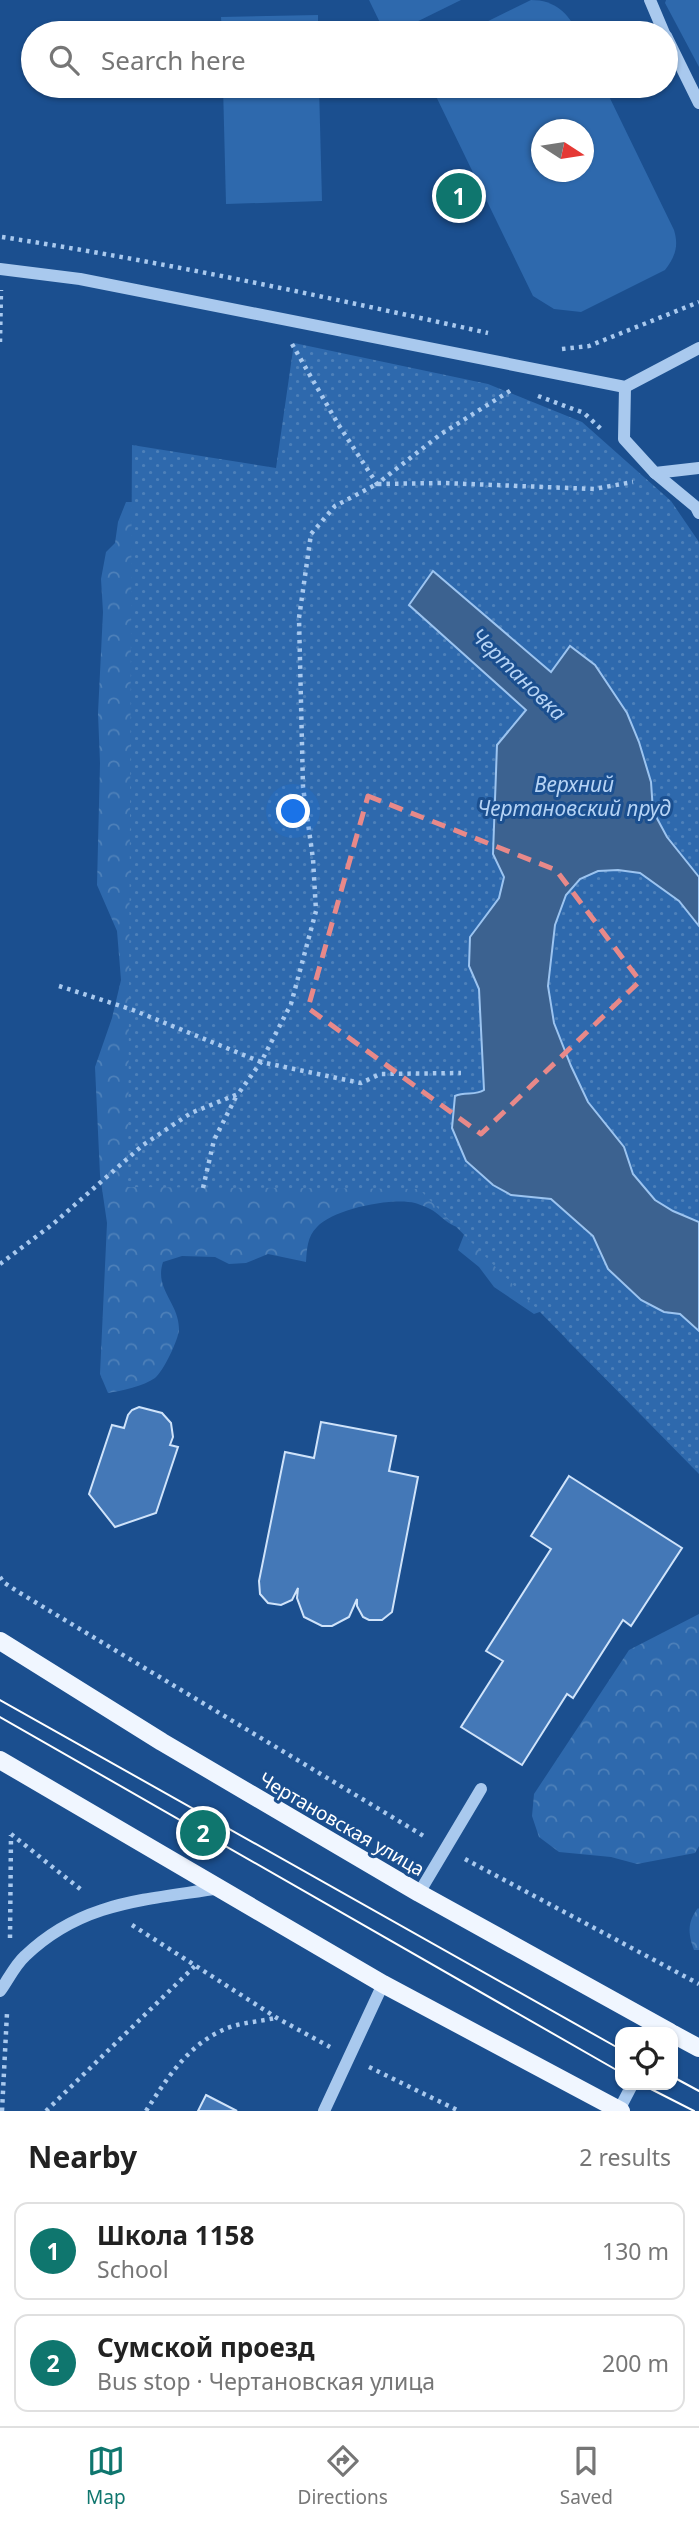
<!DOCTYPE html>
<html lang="en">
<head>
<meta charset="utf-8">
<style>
	:root { --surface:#fff; --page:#f2f2f2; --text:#222; --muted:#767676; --line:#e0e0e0; --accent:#0f766e }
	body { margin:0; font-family:"Noto Sans",sans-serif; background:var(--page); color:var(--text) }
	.controls { position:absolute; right:21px; bottom:21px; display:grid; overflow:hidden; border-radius:14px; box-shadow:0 2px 5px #0004 }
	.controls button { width:63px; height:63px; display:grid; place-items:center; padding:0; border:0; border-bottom:2px solid var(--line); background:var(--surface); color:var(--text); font:35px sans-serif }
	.compass { position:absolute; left:531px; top:119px; width:63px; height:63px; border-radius:50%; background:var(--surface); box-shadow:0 2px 5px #0004; rotate:102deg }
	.you { position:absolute; left:294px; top:812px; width:24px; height:24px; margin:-18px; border:5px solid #fff; border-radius:50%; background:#1a73e8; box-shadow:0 0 0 10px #1a73e833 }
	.badge { display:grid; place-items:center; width:46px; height:46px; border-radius:50%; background:var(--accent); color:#fff; font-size:23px; font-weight:700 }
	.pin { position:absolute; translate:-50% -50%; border:4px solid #fff; box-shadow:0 2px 7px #0006 }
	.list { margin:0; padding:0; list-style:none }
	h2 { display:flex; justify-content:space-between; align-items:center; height:91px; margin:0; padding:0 28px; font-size:30px }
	h2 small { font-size:23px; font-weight:400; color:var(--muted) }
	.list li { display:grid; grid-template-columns:46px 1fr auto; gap:21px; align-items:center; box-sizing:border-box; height:98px; margin:0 14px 14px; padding:0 14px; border:2px solid var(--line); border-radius:14px }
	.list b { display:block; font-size:26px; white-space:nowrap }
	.list p { margin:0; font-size:23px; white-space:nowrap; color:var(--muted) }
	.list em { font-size:23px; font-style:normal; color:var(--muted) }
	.icon { flex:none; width:38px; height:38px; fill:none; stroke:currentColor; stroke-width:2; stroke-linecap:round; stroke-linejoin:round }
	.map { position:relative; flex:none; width:699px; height:2111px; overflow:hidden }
	.search { position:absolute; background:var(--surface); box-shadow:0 2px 5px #0004; left:21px; right:21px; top:21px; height:77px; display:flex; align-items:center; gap:18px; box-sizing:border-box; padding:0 24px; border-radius:38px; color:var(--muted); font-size:26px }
	.sheet { height:315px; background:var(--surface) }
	nav { display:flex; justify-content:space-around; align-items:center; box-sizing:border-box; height:98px; border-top:2px solid var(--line); background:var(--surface); font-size:19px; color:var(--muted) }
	nav a { display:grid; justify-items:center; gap:4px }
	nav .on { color:var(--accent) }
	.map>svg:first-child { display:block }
</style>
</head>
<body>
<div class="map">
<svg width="699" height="2111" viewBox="0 0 699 2111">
	<defs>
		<pattern id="forest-crowns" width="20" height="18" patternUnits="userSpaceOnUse" patternTransform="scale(1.75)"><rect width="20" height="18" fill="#2e69ad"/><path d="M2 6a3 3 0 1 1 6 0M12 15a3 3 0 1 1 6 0" fill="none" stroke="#4d80b9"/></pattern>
		<pattern id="park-dots" width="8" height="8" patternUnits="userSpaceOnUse" patternTransform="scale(1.75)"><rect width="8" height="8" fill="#2e69ad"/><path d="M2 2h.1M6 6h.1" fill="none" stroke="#4d80b9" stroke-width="1.8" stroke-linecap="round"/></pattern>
	</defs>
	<rect width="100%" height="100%" fill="#1b4f8f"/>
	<g fill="#2e69ad" fill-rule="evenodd">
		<path d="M369 0H461L394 33H385Z"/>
		<path d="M531 0C555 0 568 13 578 33H464Z"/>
		<path d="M666 0H699V67L665 3Z"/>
		<path d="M318 15V33H222L221 17Z"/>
		<path d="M223 86H319L322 201 226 204Z"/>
		<path d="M431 86H604L674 230C679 246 675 257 665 270L581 312 554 309 533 296ZM542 130H584V172H542Z"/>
	</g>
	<g fill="url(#forest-crowns)">
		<path d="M126 502H145L652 1425 567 1340 564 1322 548 1309 534 1314 494 1287 479 1267 458 1250 467 1227C451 1229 446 1220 435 1212 430 1208 421 1205 415 1203 392 1197 333 1209 317 1227 307 1237 307 1249 306 1262L268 1254 246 1263 229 1264 215 1257 182 1256 163 1262C154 1289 179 1303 179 1329 179 1339 163 1372 155 1378 144 1386 121 1391 108 1393L100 1374 107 1223 100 1175 95 1067 112 1018 121 980 117 931 97 885 100 763 98 713 103 612 101 579 106 552 115 543 118 522Z"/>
		<path d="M699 1614V1846L695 1853 637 1864 611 1857 559 1852 539 1837 532 1816 534 1794 629 1650Z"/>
		<path d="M698 1908 699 1909V1950H694C688 1934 687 1922 698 1908Z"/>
	</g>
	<path fill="url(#park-dots)" d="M294 343 488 384 582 422 671 501 699 542V1474L419 1189 128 1187 132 445 276 468Z"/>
	<path fill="#3c6290" stroke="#9cc4f0" stroke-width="2" d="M433 571 551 672 570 646 595 665 627 713 639 742 651 782 653 811 667 837 699 877V926L679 901 640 873 618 870 598 871 580 879 566 895 555 925 548 986 554 1023 571 1066 588 1102 624 1147 633 1174 655 1200 673 1211 699 1222V1331L680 1314 664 1312 641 1300 608 1269 593 1236 551 1199 511 1195 493 1185 466 1161 452 1128 455 1096C465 1091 475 1096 484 1090L479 989 469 966 470 937 499 898 504 877 493 854 497 745 526 710 409 605Z"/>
	<g fill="#4478b7" stroke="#cfe3fa" stroke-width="2">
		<path d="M139 1407 162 1413 171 1423 173 1437 170 1445 178 1447 156 1513 115 1527 89 1494 112 1425 124 1428 128 1415 132 1410Z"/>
		<path d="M321 1422 396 1436 389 1471 418 1477 392 1612 382 1620H369L363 1617 357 1606V1599L349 1617 332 1626H322L304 1617 297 1598 298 1588 292 1600 281 1605 268 1603 260 1594 259 1581 285 1452 314 1458Z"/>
		<path d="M569 1476 682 1548 631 1626 623 1620 573 1698 567 1694 522 1765 461 1727 503 1661 486 1651 551 1549 531 1536Z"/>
		<path d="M206 2095 237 2111H198Z"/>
	</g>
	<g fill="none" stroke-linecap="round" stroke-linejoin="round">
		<g stroke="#a9c9ee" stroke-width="4.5" stroke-dasharray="3.5 5" stroke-linecap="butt">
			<path d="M2 237C165 262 327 297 488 333"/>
			<path d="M0 342 1 290"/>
			<path d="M292 344 338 424 377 484 441 434 513 389"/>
			<path d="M562 349 589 346 699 302"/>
			<path d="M538 396 584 413 601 429"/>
			<path d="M59 986 133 1010 261 1062 291 1004 316 911 313 859 303 787 299 618 311 534 335 506 377 484 444 483 594 489 633 482"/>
			<path d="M203 1188 214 1140 237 1095"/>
			<path d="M0 1264 53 1224 143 1145 191 1113 238 1094 261 1062 361 1083 380 1074 461 1073"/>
			<path d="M0 1577 3 1582 20 1593 427 1838"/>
			<path d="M11 1834 84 1892"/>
			<path d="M465 1859 699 1984"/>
			<path d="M132 1925 277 2018 330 2047"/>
			<path d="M10 1938 11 1835"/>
			<path d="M369 2067 459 2111"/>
			<path d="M2 2111 7 2013"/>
			<path d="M46 2111 195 1966"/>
			<path d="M146 2111C169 2075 193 2037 237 2025 249 2022 262 2021 275 2018"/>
		</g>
		<g stroke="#a9c9ee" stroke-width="12">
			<path d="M650 0 664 33"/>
			<path d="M666 36 699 103"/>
			<path d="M0 269 80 279 625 387 699 348"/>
			<path d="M625 387 624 439 655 473 699 468"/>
			<path d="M655 473 696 507 699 513"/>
			<path d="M419 1893 481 1789"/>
			<path d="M0 1991C8 1980 15 1965 25 1956 82 1901 146 1900 220 1888"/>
			<path d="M619 2110 632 2085"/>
			<path d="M324 2111 383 1984"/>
		</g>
		<g stroke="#f0f6ff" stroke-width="18">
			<path d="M0 1641 162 1742 419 1893 670 2032"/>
			<path d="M0 1760 383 1984 621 2111"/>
			<path d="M673 2034 699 2048"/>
		</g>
		<g stroke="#fff" stroke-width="2">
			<path d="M0 1700 620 2049"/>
			<path d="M0 1717 620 2072"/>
			<path d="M673 2077 699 2091"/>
			<path d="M643 2085 694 2111"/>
		</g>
	</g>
	<path fill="none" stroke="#e88989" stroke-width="5" stroke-dasharray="14 9" stroke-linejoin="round" d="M368 796 556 870 640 981 481 1134 308 1008Z"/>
	<g text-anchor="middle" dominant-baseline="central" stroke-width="6" stroke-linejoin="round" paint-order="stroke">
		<g font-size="19" fill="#fff" stroke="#1b4f8f">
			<text transform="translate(342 1824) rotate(30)">Чертановская улица</text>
		</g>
		<g font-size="21" font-style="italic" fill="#b5d3f5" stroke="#1b4f8f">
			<text transform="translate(519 674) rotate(44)">Чертановка</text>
			<text x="574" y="784">Верхний<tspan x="574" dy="24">Чертановский пруд</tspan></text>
		</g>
	</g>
</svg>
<div class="controls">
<button><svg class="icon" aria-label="locate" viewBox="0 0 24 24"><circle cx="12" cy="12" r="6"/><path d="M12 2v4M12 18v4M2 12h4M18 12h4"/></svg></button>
</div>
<svg class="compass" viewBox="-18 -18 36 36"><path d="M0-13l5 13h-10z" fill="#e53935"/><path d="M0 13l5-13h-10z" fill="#767676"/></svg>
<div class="you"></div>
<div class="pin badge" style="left:459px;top:196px">1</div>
<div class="pin badge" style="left:203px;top:1833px">2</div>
<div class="search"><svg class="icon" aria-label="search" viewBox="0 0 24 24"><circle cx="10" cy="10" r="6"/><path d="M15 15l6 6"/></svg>Search here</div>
</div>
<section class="sheet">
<h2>Nearby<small>2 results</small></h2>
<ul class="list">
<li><span class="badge">1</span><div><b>Школа 1158</b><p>School</p></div><em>130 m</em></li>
<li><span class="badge">2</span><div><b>Сумской проезд</b><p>Bus stop · Чертановская улица</p></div><em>200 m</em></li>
</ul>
</section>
<nav>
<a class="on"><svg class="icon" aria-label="map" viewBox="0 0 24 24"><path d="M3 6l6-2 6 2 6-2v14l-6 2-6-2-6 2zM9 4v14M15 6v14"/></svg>Map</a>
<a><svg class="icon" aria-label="directions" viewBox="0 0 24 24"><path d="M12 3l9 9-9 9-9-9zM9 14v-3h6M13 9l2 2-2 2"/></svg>Directions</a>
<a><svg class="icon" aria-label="saved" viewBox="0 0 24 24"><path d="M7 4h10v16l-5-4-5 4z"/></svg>Saved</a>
</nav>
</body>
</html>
